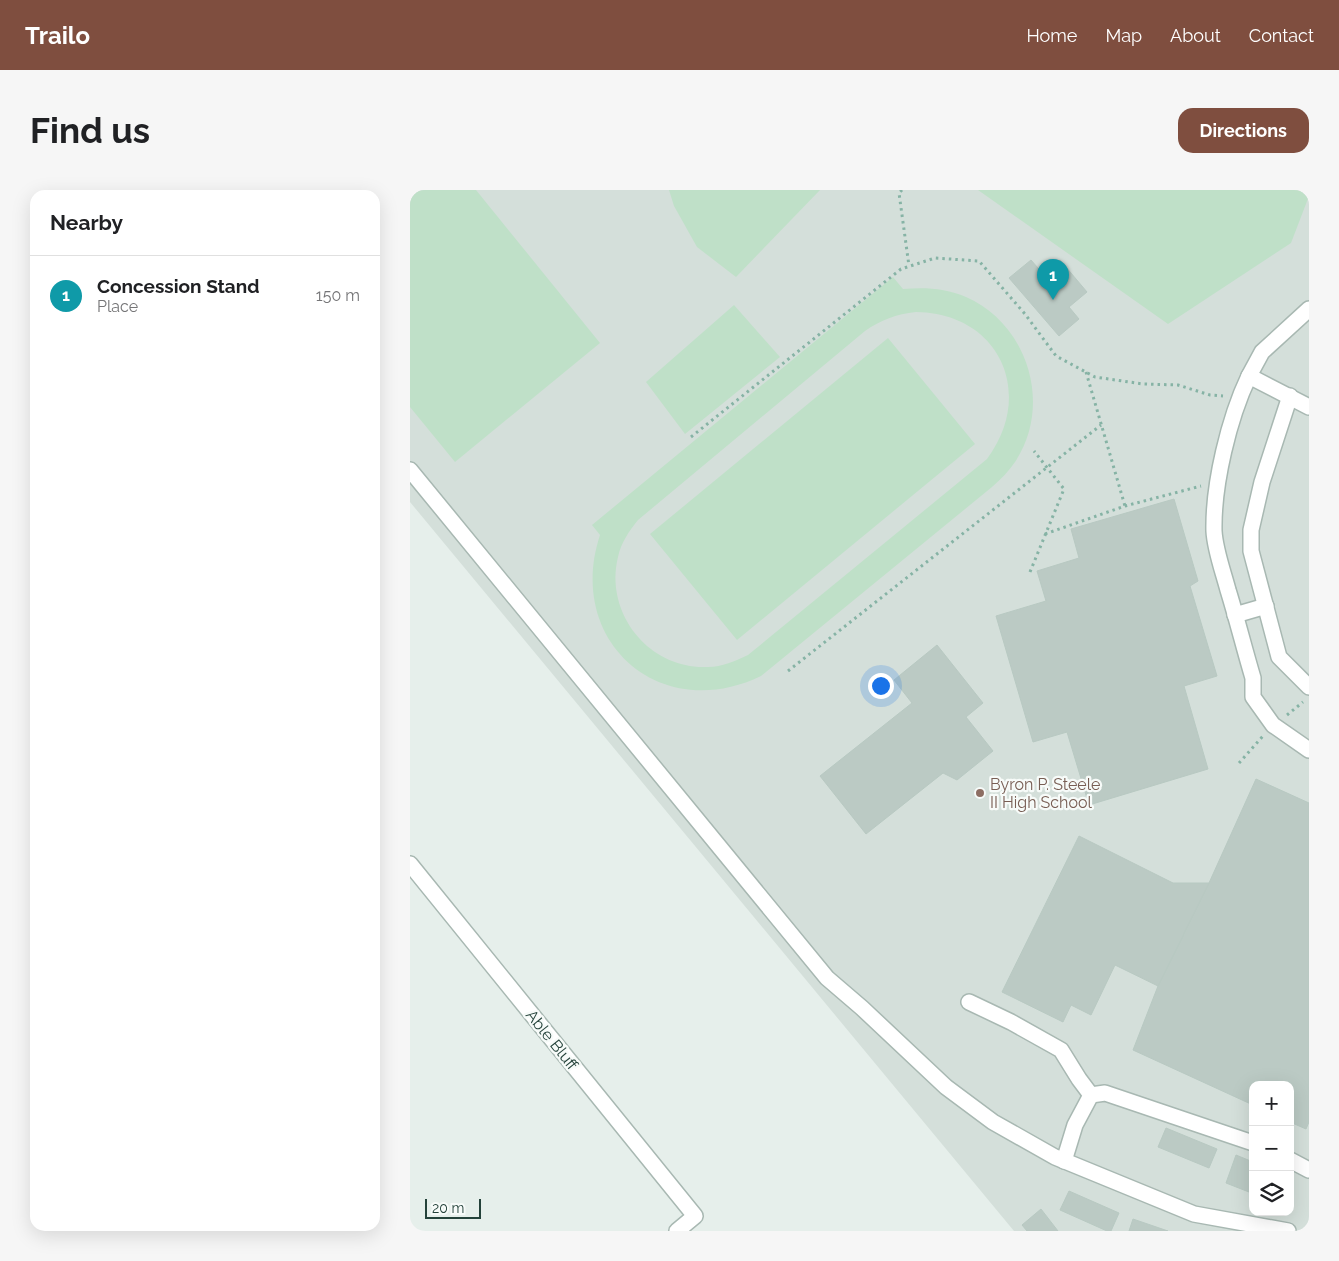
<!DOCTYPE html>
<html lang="en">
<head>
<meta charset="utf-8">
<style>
	:root { --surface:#fff; --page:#f6f6f6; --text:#202124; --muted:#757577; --line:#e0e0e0; --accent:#7f4e3f }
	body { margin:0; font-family:Raleway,sans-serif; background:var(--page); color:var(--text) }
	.controls { position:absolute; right:15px; bottom:15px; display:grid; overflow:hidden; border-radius:10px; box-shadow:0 5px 20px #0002 }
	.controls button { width:45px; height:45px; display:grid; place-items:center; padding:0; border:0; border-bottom:1px solid var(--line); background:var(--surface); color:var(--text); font:25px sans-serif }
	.scale { position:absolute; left:15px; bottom:12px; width:56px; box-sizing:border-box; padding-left:5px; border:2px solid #24423a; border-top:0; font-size:14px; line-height:18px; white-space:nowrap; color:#24423a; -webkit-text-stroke:4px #f7fbf9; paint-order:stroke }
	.you { position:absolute; left:470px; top:495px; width:18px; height:18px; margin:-12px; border:4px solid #fff; border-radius:50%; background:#1a73e8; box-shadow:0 0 0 8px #1a73e833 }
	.badge { display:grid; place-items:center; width:32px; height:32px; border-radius:50%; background:var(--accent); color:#fff; font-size:16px; font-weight:700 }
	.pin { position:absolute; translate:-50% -41px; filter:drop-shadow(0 1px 2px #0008) }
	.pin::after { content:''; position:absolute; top:26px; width:18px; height:15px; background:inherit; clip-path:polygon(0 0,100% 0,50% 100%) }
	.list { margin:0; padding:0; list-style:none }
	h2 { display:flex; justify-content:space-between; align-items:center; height:65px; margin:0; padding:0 20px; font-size:21px }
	h2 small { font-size:16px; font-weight:400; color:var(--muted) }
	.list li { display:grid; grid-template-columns:32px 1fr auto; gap:15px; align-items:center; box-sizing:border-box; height:80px; padding:0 20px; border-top:1px solid var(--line) }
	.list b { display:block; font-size:19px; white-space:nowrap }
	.list p { margin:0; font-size:16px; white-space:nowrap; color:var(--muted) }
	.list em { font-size:16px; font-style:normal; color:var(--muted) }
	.icon { flex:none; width:28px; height:28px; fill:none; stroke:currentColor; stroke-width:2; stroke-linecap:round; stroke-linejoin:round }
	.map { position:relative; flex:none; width:899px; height:1041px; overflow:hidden; border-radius:15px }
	header { display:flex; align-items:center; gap:30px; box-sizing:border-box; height:70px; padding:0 25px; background:var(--accent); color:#fff }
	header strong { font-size:24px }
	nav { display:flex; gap:28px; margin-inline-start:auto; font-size:18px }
	.intro { display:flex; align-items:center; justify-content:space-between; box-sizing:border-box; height:120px; padding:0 30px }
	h1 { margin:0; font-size:35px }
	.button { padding:12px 22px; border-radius:15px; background:var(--accent); color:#fff; font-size:18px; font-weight:700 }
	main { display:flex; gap:30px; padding:0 30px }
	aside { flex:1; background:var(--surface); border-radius:15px; box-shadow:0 5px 20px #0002 }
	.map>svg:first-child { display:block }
</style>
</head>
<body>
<header>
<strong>Trailo</strong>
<nav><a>Home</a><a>Map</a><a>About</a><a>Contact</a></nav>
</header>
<div class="intro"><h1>Find us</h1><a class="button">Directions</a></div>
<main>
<aside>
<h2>Nearby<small></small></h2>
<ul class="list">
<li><span class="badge" style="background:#0f9aa8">1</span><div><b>Concession Stand</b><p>Place</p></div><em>150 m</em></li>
</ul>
</aside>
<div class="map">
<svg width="899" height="1041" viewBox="0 0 899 1041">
	<rect width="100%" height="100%" fill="#e6efeb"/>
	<path fill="#d4dfda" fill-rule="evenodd" d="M0 0H899V1041H604L0 312ZM843 895H880V1022H843Z"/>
	<g fill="#bfe0c8" fill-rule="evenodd">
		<path d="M0 0H66L190 153 45 272 0 217Z"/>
		<path d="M259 0H410L326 87 287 57 264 16Z"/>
		<path d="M568 0H899V6L881 53 758 134Z"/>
		<path d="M483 87 493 99C514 97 536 98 556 107 618 134 643 215 605 272 599 281 591 289 582 297L351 486C250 535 155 451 190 345L182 335ZM506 122C589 123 626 203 577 269L338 465C325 471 312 477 298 477 239 480 194 423 208 367 211 353 219 341 228 330L455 141C471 130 486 124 506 122Z"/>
		<path d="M324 115 370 167 275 244 236 192Z"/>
		<path d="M478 148 565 254 327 450 240 344Z"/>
	</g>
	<g fill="#bbcac4" stroke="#b8c9c2">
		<path d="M621 70 634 85 650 70 677 102 659 117 669 129 649 146 599 88Z"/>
		<path d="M764 309 788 391 780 396 807 486 774 496 798 579 679 615 657 542 623 552 586 426 636 411 627 381 669 368 661 339Z"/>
		<path d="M527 455 573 513 556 527 583 561 547 590 533 583 456 644 410 586 502 513 484 490Z"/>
		<path d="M846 589 899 613V932L896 939 880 932V895H843V915L723 860 748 796 799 693Z"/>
		<path d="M669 646 763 693H799L748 796 705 775 681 825 661 815 653 832 592 802Z"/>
		<path d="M756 938 807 959 799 978 748 957Z"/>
		<path d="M826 965 843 972V991L839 1002 816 993Z"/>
		<path d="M659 1001 709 1023 701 1041H697L650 1020Z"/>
		<path d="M631 1019 648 1041H617L612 1035Z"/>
		<path d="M723 1029 758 1041H719Z"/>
	</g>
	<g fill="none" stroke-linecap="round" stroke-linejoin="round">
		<g stroke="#a8b8b2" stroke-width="18">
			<g id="minor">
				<path d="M899 119 852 162 839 186 899 217"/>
				<path d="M839 186C819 228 803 294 804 341 805 360 813 381 818 400 827 429 834 458 843 488V507L863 535 899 560"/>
				<path d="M880 206 852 292 841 340V361L869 467 899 497"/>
				<path d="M0 280 417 788 452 818 536 897 583 932 645 967 784 1024 878 1041"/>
				<path d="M825 425 856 416"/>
				<path d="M0 674 285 1026 267 1041"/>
				<path d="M559 812 601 832 651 860 669 889 681 905"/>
				<path d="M880 970 899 980"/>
				<path d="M654 971 665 935 681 905 695 903 843 953"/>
			</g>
		</g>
		<g stroke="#86b3a5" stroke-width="3" stroke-dasharray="2.5 4" stroke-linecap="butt">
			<path d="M492 0 489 3 499 76"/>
			<path d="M676 182 715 316"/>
			<path d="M281 247 491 79 525 68 569 71 615 124 646 166 685 187 733 194 768 195 800 205 813 206"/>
			<path d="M635 344 715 316 791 296"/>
			<path d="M620 382 654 299 624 261"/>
			<path d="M378 481 691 235"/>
			<path d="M877 525 893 512"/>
			<path d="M829 573 853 546"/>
		</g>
		<use href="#minor" stroke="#fff" stroke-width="15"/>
	</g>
	<circle fill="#8d6e63" stroke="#f7fbf9" stroke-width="2" cx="570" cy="603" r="5"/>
	<g text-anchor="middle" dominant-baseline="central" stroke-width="4.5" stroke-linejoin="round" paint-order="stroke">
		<g font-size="16" fill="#785e54" stroke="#f7fbf9" text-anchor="start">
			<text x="580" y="594">Byron P. Steele<tspan x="580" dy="18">II High School</tspan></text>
		</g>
		<g font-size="16" fill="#24423a" stroke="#f7fbf9">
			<text transform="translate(142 850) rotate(51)">Able Bluff</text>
		</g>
	</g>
</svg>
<div class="controls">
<button>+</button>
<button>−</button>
<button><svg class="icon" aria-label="layers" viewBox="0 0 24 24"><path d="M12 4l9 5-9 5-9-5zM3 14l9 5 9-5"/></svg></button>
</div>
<div class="scale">20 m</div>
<div class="you"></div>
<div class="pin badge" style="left:643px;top:110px;background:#0f9aa8">1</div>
</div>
</main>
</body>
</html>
